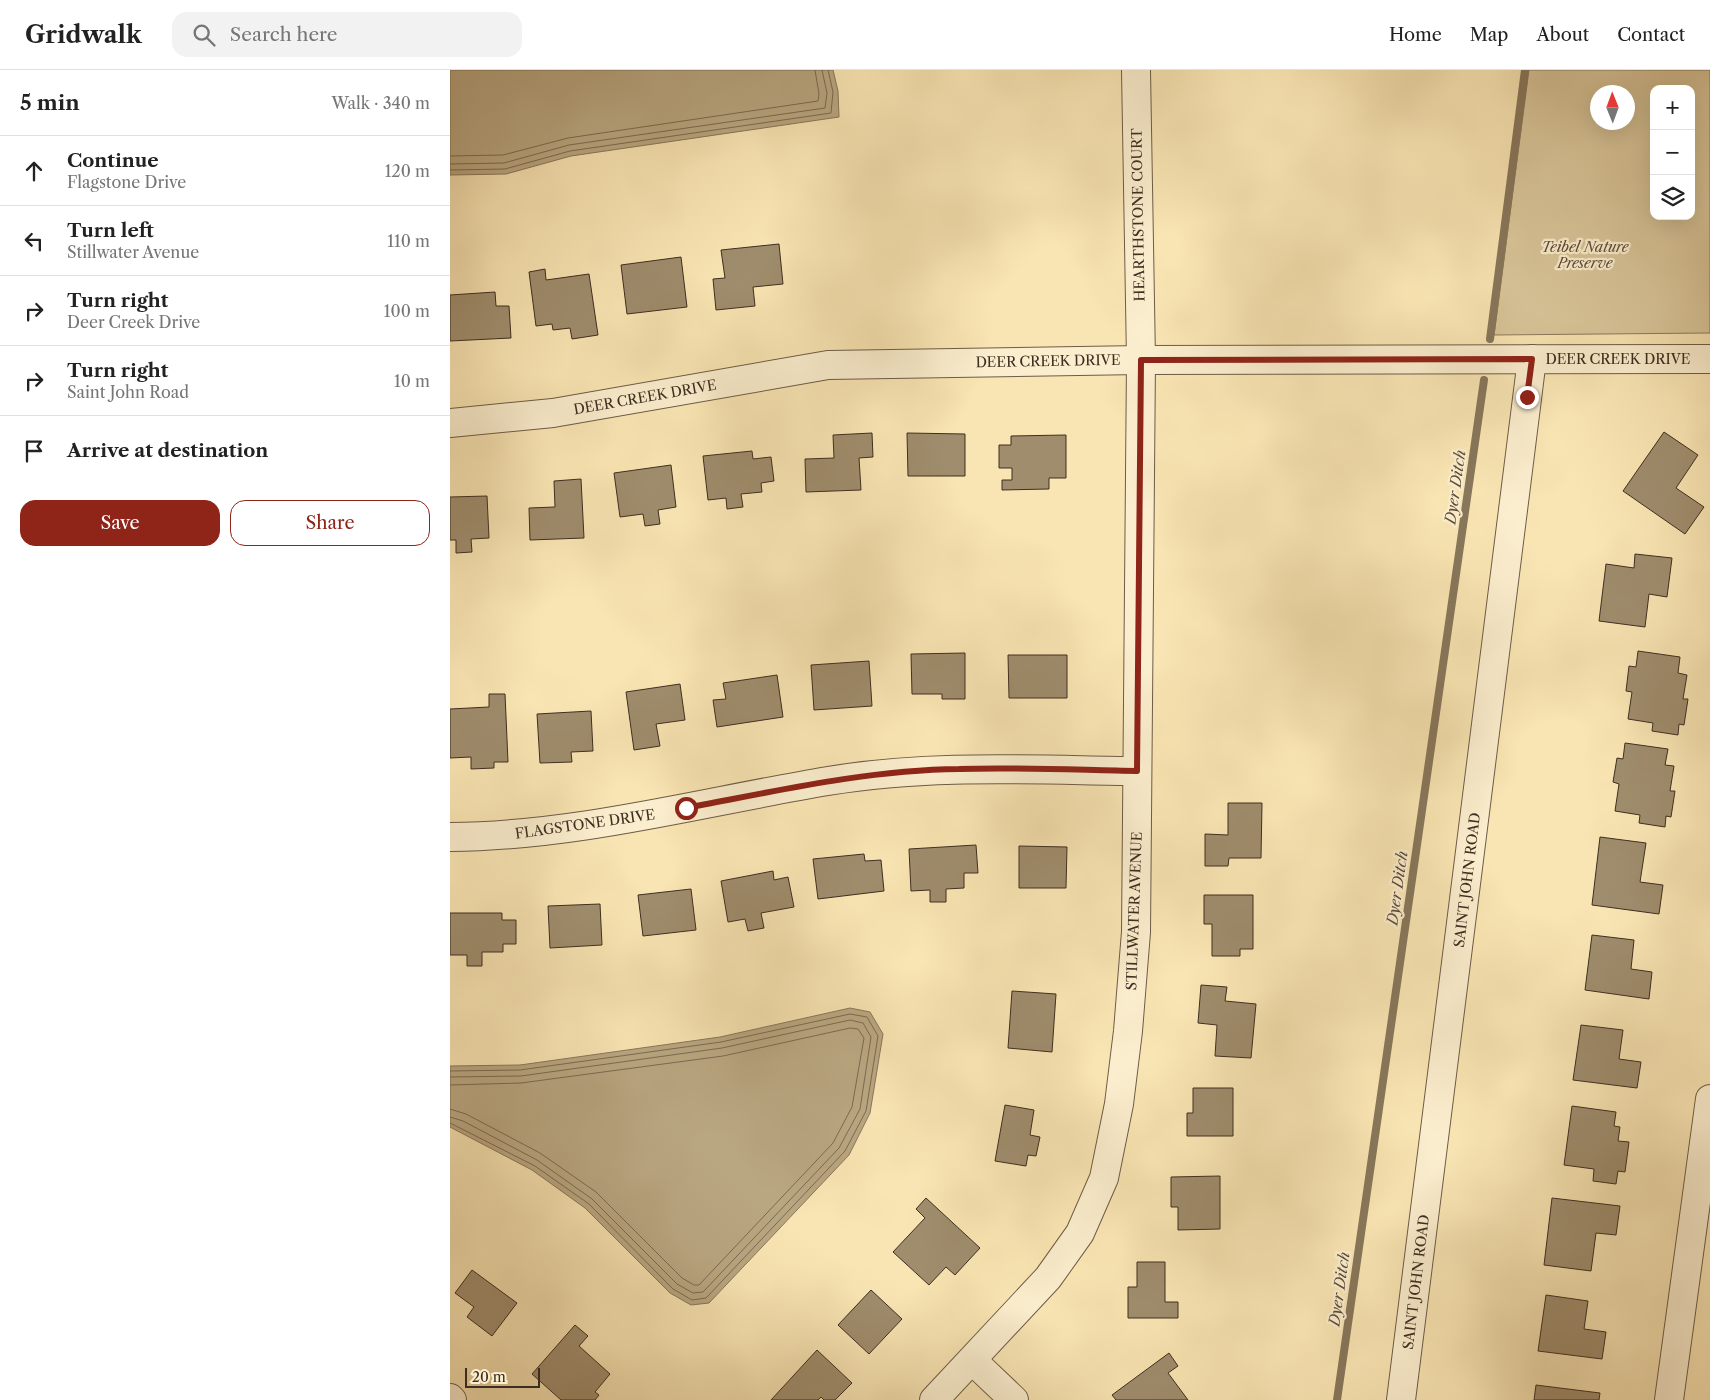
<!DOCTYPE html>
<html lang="en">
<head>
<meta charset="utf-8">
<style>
	:root { --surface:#fff; --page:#f2f2f2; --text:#222; --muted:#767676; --line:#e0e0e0; --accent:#8f2418 }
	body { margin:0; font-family:"Libre Caslon Text",serif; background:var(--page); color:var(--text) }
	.controls { position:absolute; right:15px; top:15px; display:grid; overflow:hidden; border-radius:10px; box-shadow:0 5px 20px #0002 }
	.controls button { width:45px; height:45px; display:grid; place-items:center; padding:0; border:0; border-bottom:1px solid var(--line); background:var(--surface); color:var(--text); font:25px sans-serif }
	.compass { position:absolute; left:1140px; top:15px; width:45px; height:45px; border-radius:50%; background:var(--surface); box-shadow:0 5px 20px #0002; rotate:359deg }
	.scale { position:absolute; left:15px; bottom:12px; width:75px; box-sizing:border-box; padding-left:5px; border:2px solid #3e2e21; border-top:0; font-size:14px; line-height:18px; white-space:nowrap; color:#3e2e21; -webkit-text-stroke:4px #fbeece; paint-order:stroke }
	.stop { position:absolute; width:15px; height:15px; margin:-11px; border:4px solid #8f2418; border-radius:50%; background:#fff }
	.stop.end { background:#8f2418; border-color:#fff; box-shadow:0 1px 5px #0008 }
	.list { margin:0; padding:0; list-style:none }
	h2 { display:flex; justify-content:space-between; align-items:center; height:65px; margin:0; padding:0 20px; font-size:21px }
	h2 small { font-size:16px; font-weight:400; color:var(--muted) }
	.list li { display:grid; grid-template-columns:32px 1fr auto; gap:15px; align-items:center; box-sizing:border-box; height:70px; padding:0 20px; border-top:1px solid var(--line) }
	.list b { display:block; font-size:19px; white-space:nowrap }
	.list p { margin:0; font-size:16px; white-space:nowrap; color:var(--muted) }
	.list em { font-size:16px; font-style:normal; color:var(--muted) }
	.actions { display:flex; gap:10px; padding:15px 20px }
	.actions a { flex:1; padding:11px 0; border:1px solid var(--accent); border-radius:15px; text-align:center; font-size:18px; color:var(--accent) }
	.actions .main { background:var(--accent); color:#fff }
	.icon { flex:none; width:28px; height:28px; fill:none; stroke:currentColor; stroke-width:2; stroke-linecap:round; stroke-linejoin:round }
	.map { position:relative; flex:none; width:1260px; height:1330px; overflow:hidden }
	header { display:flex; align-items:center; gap:30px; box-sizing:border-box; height:70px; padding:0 25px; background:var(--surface); border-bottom:1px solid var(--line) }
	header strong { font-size:24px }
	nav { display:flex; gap:28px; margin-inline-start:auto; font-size:18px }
	.search { width:350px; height:45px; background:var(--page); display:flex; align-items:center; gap:12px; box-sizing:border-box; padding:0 18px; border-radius:15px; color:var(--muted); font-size:19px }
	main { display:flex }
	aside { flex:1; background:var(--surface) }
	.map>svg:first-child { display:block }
</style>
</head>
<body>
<header>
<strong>Gridwalk</strong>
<div class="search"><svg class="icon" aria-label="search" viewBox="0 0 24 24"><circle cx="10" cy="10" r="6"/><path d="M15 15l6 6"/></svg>Search here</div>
<nav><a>Home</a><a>Map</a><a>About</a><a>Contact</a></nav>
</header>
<main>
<aside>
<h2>5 min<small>Walk · 340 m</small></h2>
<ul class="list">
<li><svg class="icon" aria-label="ahead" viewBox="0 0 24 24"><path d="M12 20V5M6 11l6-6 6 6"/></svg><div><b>Continue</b><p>Flagstone Drive</p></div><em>120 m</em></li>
<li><svg class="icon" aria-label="left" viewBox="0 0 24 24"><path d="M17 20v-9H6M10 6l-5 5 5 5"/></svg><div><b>Turn left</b><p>Stillwater Avenue</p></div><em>110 m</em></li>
<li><svg class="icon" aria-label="right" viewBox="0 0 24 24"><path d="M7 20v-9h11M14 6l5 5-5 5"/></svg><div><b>Turn right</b><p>Deer Creek Drive</p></div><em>100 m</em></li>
<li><svg class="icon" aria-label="right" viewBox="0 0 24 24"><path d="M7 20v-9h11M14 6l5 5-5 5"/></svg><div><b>Turn right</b><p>Saint John Road</p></div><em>10 m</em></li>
<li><svg class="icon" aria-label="arrive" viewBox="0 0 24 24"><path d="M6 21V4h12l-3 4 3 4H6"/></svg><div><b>Arrive at destination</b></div></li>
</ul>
<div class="actions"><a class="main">Save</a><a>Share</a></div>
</aside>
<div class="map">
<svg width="1260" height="1330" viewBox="0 0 1260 1330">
	<rect width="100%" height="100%" fill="#f9e5b3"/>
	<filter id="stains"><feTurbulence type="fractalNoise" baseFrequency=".004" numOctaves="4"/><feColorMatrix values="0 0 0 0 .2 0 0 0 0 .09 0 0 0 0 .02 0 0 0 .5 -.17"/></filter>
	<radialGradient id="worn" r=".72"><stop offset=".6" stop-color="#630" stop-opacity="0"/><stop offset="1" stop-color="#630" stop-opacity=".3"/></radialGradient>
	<path fill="#d9c69a" stroke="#8c7a5e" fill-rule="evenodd" d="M1079 0H1260V263L1044 265ZM1204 19H1241V146H1204ZM1148 22H1178V52H1148Z"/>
	<g fill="#b9a781" stroke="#88775b">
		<path d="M0 0H383L388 21 389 47 121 86 56 104 0 105Z"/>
		<path d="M400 938 420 942 433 964 420 1043 399 1085 259 1233 241 1235 220 1223 135 1138 82 1100 0 1057V996L70 995 270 967Z"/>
	</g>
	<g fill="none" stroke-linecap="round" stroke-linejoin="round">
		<g stroke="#7c6a51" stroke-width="1">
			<path d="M0 86 53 85 118 68 368 31 369 24 365 0"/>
			<path d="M0 94 54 93 119 75 375 38 377 23 372 0"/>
			<path d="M0 100 55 99 120 81 381 43 383 22 378 0"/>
			<path d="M0 1001 70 1000 271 972 400 944 417 947 428 966 416 1041 395 1081 256 1228 242 1230 223 1219 139 1134 85 1096 0 1053"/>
			<path d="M0 1007 71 1006 272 978 400 950 413 953 421 967 410 1039 389 1078 253 1222 243 1223 227 1214 142 1129 87 1090 13 1051 0 1047"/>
			<path d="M0 1015 71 1013 273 986 400 958 408 959 414 968 402 1037 383 1073 249 1215H244L232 1208 146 1122 90 1083 16 1044 0 1039"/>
		</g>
		<g stroke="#88775b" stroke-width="8">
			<path d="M1040 269 1075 0"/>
			<path d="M887 1330 1034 310"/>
		</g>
	</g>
	<g fill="#9f8d6d" stroke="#3e2e21">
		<path d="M329 174 333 214 303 217 305 236 266 240 263 209 275 208 271 180Z"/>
		<path d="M231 187 237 237 177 244 171 195Z"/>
		<path d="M95 199 96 210 139 204 148 265 122 269 120 258 103 260 102 254 86 256 79 202Z"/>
		<path d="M45 222 46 236H59L61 268 0 271V225Z"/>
		<path d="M1214 362 1248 385 1226 418 1254 437 1235 464 1173 421Z"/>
		<path d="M422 363 423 387 409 388 411 420 356 422 355 389 384 388 383 365Z"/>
		<path d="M457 363 515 364V406H458Z"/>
		<path d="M616 365V408H599V419L552 420V410H562V398H549V375H561V366Z"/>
		<path d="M302 381 303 389 321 387 324 411 311 413 312 422 291 424 293 437 277 439 276 428 258 430 253 386Z"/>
		<path d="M221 395 226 437 208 440 210 454 195 456 193 444 170 447 164 403Z"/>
		<path d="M131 409 134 468 80 470 79 438 105 437 104 411Z"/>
		<path d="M37 426 39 468 21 469 22 482 6 483V470H0V427Z"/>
		<path d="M1185 484 1222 488 1217 527 1199 524 1195 557 1149 551 1156 494 1184 498Z"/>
		<path d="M1188 581 1230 587 1228 603 1237 605 1233 629H1238L1234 655 1229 654 1228 665 1202 661 1203 653 1178 649 1182 622 1176 621 1179 596 1186 597Z"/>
		<path d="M515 583V629H492V624H462L461 584Z"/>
		<path d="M558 585H617V628H559Z"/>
		<path d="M419 591 422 636 364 640 361 595Z"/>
		<path d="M327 605 333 647 267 657 263 630 276 629 273 613Z"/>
		<path d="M230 614 235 650 206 654 210 676 184 680 176 622Z"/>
		<path d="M39 624H55L58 692H44V698L21 699V687L0 688V639L39 637Z"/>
		<path d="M141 641 143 681 121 682 122 692 90 693 87 644Z"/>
		<path d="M1175 673 1218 679 1215 695 1224 696 1220 721H1225L1221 747 1216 746 1215 757 1189 753 1190 745 1165 741 1169 714 1163 712 1167 688 1173 689Z"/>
		<path d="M778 733H812L811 788H779L778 796H755V764L778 765Z"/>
		<path d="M1150 767 1196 773 1190 812 1213 815 1209 844 1142 835Z"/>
		<path d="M526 775 528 803H514V818L496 819V832H480V820L461 821 459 779Z"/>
		<path d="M569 776 617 777 616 818H569Z"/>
		<path d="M414 784 415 791 431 790 434 821 368 829 363 789Z"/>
		<path d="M323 801 324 810 338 807 344 837 311 843 314 858 298 861 295 849 278 852 271 811Z"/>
		<path d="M241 819 246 860 193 866 188 825Z"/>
		<path d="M754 825H803V879H790V886H762V854H754Z"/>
		<path d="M150 834 152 875 100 878 98 836Z"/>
		<path d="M0 843H52V850H66V874H53V882H32V896H17V885H0Z"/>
		<path d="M1142 865 1184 870 1181 899 1202 902 1199 929 1135 920Z"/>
		<path d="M751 915 777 917 775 931 806 934 801 988 765 986 767 955 748 953Z"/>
		<path d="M562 921 606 924 602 982 558 978Z"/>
		<path d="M1131 955 1173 960 1169 989 1191 992 1187 1018 1123 1010Z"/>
		<path d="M743 1018H783V1066H737V1043H743Z"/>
		<path d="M555 1035 584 1040 580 1065 590 1067 586 1086 578 1085 576 1096 545 1091Z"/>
		<path d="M1122 1036 1166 1042 1164 1056 1170 1057 1168 1071 1179 1072 1175 1102 1168 1101 1166 1114 1143 1111 1144 1099 1114 1095Z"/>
		<path d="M770 1106V1159L728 1160V1137H721V1107Z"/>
		<path d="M476 1128 530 1178 505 1205 496 1197 479 1215 443 1182 475 1148 466 1139Z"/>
		<path d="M1102 1128 1170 1136 1166 1165 1146 1163 1141 1201 1094 1195Z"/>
		<path d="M687 1192H715V1232H728V1248H678V1217H687Z"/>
		<path d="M22 1200 67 1233 42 1266 17 1247 24 1237 5 1223Z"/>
		<path d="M421 1220 452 1249 419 1284 388 1255Z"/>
		<path d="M1096 1225 1138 1231 1134 1259 1156 1262 1152 1289 1088 1281Z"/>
		<path d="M125 1255 138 1266 129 1276 160 1304 145 1322 149 1325 145 1330H111L82 1304Z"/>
		<path d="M367 1280 402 1313 385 1330H374L371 1327 368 1330H321Z"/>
		<path d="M719 1283 728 1296 718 1303 738 1330H666L662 1325Z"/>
		<path d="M1086 1315 1150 1323 1149 1330H1084Z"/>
	</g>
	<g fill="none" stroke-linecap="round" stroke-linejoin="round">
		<g stroke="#6d5c46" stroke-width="30">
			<g id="minor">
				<path d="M0 353 103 343 378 295 691 290 1260 289"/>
				<path d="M0 767C128 766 252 732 378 711 480 694 584 700 687 701"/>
				<path d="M523 1291 564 1330"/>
				<path d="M0 1328 2 1330"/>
				<path d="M484 1330 598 1208 630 1163 654 1108 669 1034 678 961 686 862 691 290 686 0"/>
				<path d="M951 1330 1082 289"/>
				<path d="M1219 1330 1260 1029"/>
			</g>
		</g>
		<use href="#minor" stroke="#fbeece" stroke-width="28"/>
	</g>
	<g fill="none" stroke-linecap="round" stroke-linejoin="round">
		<path stroke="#8f2418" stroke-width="6" d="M236 738C326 721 417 700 509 699 568 697 628 700 687 701L691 290 1082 289 1077 327"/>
	</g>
	<g text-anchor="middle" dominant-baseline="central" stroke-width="4.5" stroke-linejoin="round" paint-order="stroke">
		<g font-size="14" fill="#3e2e21" stroke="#fbeece">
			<text transform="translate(688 145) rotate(-91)">HEARTHSTONE COURT</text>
			<text x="1168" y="289">DEER CREEK DRIVE</text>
			<text transform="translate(598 291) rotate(-1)">DEER CREEK DRIVE</text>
			<text transform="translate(195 327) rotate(-10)">DEER CREEK DRIVE</text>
			<text transform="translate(135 754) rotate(-8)">FLAGSTONE DRIVE</text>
			<text transform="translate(1017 810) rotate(-83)">SAINT JOHN ROAD</text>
			<text transform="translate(684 841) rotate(-88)">STILLWATER AVENUE</text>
			<text transform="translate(966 1212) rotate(-83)">SAINT JOHN ROAD</text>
		</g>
		<g font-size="14" font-style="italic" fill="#5d4c39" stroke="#fbeece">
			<text x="1135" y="177">Teibel Nature<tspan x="1135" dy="16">Preserve</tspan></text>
		</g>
		<g font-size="15" font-style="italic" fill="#5d4c39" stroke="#fbeece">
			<text transform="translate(1005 417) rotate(-82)">Dyer Ditch</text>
			<text transform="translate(947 818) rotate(-82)">Dyer Ditch</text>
			<text transform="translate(889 1219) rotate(-82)">Dyer Ditch</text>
		</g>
	</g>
	<rect width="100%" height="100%" filter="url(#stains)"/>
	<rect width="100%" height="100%" fill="url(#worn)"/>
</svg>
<div class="controls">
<button>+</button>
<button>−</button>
<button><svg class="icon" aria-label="layers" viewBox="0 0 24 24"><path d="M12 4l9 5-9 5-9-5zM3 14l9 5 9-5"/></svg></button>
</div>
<svg class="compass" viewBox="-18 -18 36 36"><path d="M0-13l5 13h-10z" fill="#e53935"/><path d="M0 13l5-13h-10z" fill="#767676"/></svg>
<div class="scale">20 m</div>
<div class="stop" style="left:236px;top:738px"></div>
<div class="stop end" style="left:1077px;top:327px"></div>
</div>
</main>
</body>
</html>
